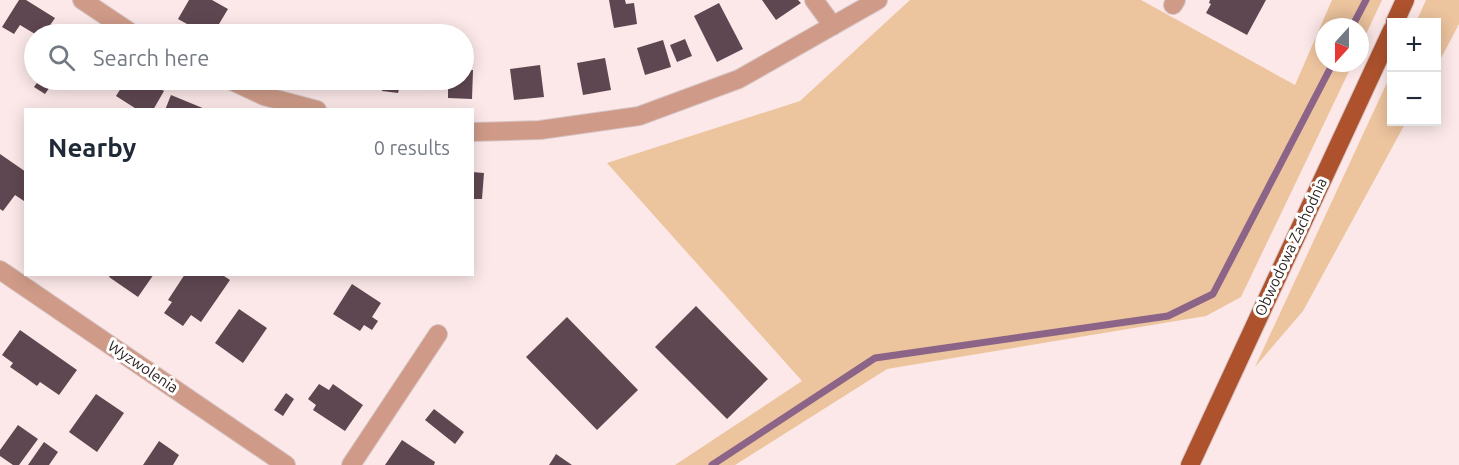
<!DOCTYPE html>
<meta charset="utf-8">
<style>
body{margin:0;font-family:Ubuntu,sans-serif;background:#f2f2f3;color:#1f2937}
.controls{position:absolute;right:18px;top:18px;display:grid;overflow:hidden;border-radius:0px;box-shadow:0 3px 15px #0003}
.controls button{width:54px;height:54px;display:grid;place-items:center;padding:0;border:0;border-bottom:2px solid #e0e1e3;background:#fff;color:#1f2937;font:30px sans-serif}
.compass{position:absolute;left:1315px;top:18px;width:54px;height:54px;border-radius:50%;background:#fff;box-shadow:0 3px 15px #0003;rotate:201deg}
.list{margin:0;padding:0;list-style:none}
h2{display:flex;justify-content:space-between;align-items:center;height:78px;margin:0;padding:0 24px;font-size:26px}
h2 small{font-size:20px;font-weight:400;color:#747a83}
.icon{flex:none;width:33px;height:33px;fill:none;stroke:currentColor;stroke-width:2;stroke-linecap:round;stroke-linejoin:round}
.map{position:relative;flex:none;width:1459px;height:465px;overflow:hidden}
.search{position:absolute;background:#fff;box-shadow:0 3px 15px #0003;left:24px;top:24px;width:450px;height:66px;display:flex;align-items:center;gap:15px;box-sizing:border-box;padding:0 21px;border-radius:33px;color:#747a83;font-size:22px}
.panel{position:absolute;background:#fff;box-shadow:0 3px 15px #0003;left:24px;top:108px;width:450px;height:168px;border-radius:0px}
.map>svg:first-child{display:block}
</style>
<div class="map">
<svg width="1459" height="465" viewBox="0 0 1459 465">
<rect width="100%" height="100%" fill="#fce8e8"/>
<path fill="#ecc49e" d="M910 0H1141L1295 85 1332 0H1382L1360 47V27H1324V63H1353L1241 297 1206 316 887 369 735 465H675L802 381 607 163 800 101Z
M1426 0H1459V24L1437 66 1436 22H1416Z
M1391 74 1392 122H1406L1303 311 1255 367Z"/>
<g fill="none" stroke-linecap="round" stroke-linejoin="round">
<path stroke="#8b6487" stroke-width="7" d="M1352 27 1366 0
M712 465 875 358 1168 316 1213 294 1333 63"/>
</g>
<path fill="#5f4751" d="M19 0H26L55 18 44 34H35L20 25 14 34 2 27Z
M189 0H212L228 9 213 34H205L178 19Z
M609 0H625L626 4 634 3 637 24 614 28Z
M762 0H798L801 3 776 20Z
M1210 0H1266L1247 35 1206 13 1211 4 1209 3Z
M719 3 743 49 717 62 694 16Z
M293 25 305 29 303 34H290Z
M52 27 61 33 60 34H48Z
M685 39 692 56 677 62 670 45Z
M663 40 671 67 645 75 637 48Z
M605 58 611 90 583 95 577 63Z
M540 65 544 97 514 100 510 69Z
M464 70H473L472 99 448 98V80H464Z
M39 80H45L52 84 45 94 34 87Z
M126 80H145L164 91 153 110H138L116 96Z
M384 80H408L407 90 399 89 398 93 382 91Z
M171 95 205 109V110H165Z
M0 154 26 172V199L24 201 15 195 3 211 0 209Z
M472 172 484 173 482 199H472Z
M111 274H154L138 297 109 277Z
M185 274H221L230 280 201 322 191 315 183 326 164 313 172 302 168 300Z
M352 284 381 303 372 317 378 321 372 330 364 325 360 331 333 314Z
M696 306 768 379 727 419 655 347Z
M239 309 267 328 243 363 215 343Z
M567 317 638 390 597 430 526 357Z
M20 330 77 370 59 395 40 382 37 386 26 378 10 367 13 363 2 355Z
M319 384 329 390 333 384 363 405 345 431 313 410 316 405 308 399Z
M286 393 294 399 283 416 274 410Z
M96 394 124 413 97 452 69 432Z
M434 409 464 432 455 444 425 420Z
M18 425 38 439 19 465H13L0 456V450Z
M402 440 435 462 434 465H385Z
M159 441 179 455 173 465H143Z
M44 442 58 452 49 465H28Z
M556 454 572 465H549Z"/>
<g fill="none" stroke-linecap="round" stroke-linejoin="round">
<defs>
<path id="minor" d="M82 0 133 34
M814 0 833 26
M1173 5 1176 0
M230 80 264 96 317 110
M472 132 540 130 639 116 739 79 878 0
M0 270 286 465
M351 465 438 334"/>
<path id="major" d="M1395 22 1405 0
M1190 465 1392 30"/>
</defs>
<use href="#minor" stroke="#d7c4c4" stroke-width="20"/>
<use href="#major" stroke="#d7c4c4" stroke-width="20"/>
<use href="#minor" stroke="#cf9b88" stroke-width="18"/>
<use href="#major" stroke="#ad522d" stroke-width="18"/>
</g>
<g text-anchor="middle" stroke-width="6" stroke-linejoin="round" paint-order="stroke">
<g font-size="15" fill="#2e2222" stroke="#fff">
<text transform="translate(1291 247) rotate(-65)" y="5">Obwodowa Zachodnia</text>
<text transform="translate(143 367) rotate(34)" y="5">Wyzwolenia</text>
</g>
</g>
</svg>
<div class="controls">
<button>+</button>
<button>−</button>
</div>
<svg class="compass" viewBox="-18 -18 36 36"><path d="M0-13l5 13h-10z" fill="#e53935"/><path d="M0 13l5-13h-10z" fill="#747a83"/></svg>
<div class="search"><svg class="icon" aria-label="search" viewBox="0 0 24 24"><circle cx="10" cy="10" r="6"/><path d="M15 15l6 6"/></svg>Search here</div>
<section class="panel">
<h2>Nearby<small>0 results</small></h2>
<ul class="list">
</ul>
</section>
</div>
